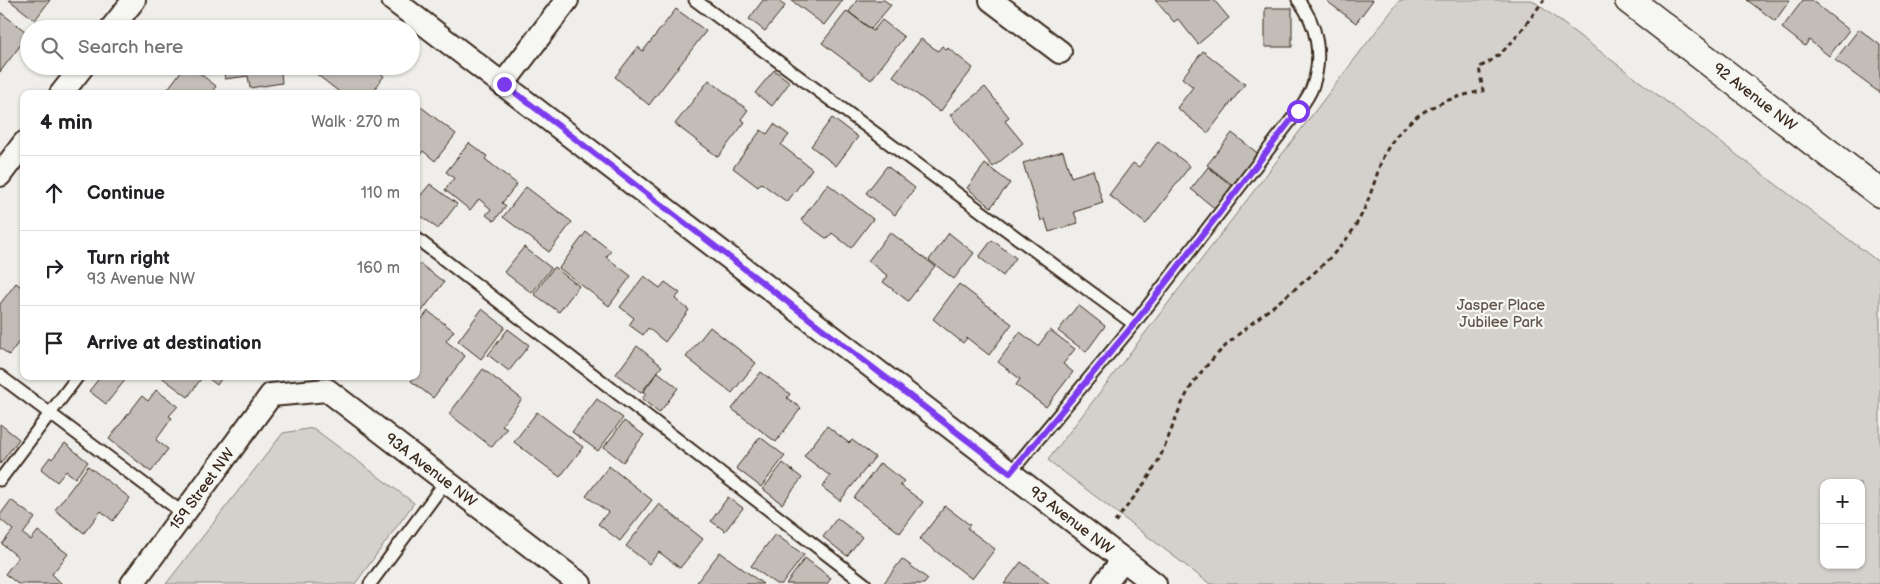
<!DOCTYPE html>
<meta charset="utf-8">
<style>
body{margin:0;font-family:"Balsamiq Sans",sans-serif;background:#f6f6f6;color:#202124}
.controls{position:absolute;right:15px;bottom:15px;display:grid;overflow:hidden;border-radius:10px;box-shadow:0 1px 4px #0004}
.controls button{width:45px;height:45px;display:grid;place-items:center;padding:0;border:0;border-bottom:1px solid #e0e0e0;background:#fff;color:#202124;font:25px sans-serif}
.stop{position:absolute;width:15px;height:15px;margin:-11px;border:4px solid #7c3aed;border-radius:50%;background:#fff}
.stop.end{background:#7c3aed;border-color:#fff;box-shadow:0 1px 5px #0008}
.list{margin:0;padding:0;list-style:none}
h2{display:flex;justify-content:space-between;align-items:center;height:65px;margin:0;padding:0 20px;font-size:21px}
h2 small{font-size:16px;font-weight:400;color:#757577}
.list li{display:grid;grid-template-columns:32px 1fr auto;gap:15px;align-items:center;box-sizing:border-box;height:75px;padding:0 20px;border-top:1px solid #e0e0e0}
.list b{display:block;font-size:19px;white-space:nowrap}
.list p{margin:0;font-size:16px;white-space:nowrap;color:#757577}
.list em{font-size:16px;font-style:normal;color:#757577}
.icon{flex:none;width:28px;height:28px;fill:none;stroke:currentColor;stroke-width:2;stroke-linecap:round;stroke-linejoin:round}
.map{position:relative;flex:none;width:1880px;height:584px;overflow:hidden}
.search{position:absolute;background:#fff;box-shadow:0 1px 4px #0004;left:20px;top:20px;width:400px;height:55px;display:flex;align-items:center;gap:12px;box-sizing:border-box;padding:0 18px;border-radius:28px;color:#757577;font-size:19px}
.panel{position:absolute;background:#fff;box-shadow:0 1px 4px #0004;left:20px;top:90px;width:400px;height:290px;border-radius:10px}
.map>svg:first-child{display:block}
</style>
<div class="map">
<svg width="1880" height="584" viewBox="0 0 1880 584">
<rect width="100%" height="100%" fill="#efeeea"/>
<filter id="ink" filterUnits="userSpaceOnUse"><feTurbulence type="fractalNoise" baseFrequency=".02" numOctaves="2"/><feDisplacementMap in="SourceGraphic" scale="10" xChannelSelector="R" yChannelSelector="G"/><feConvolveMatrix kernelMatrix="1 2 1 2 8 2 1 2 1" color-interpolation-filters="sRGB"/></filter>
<g filter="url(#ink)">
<path fill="#d4d1cc" stroke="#887e75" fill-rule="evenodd" d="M1400 0H1532L1880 263V584H1210L1048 460ZM1824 483H1861V565H1824Z
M313 428 414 503 355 584H166L283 433Z"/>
<path fill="#c2bdb7" stroke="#3b2a1e" d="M9 0H50L35 20Z
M763 0H777L785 6 765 31 749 19Z
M791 0H843L824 25Z
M857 0H884L891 5 871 29 849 12Z
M1155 0H1214L1229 18 1198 44 1178 19 1174 22Z
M1330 0H1373L1356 23 1328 2Z
M1747 0H1790L1775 21Z
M1803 0H1811L1849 30 1829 56 1809 40 1805 46 1782 28Z
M1265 8H1292V47H1265Z
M676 9 706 31 649 105 615 77 638 47 643 51Z
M847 11 873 31 882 20 904 37 871 80 822 43Z
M0 12 29 34 0 72Z
M1859 29 1880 45V93L1835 60Z
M921 39 938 51 942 46 947 50 948 48 973 68 940 112 893 76Z
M1203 51 1245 84 1208 133 1177 108 1193 87 1182 78Z
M185 66H190L216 86 211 94H164Z
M223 66H292L293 71 281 72 282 83 250 88 248 76 225 79Z
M320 66H371L384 76 371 94H342L315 73Z
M774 70 790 82 772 106 755 93Z
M709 80 748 110 741 119 745 122 718 157 675 124Z
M985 87 1009 117 1005 121 1023 143 993 167 950 115Z
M416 103 456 134 435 161 423 151 420 155 416 153Z
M832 118 858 137 836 166 811 146Z
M774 124 789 135 781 145 812 169 787 202 761 183 758 187 733 168 761 130 767 134Z
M1232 133 1260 155 1235 187 1207 165Z
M1158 141 1190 166 1146 224 1109 195 1133 163 1139 167Z
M469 143 487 156 485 159 517 184 502 203 506 206 494 221 486 215 491 209 479 199 470 210 445 190 454 178 446 172Z
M1063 151 1071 177 1093 170 1103 203 1074 212 1078 223 1049 232 1045 219 1041 221 1023 163Z
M985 164 1010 183 991 207 967 188Z
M887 166 915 188 895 215 866 193Z
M1208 167 1236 189 1218 211 1191 189Z
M430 184 457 204 438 229 416 212V201Z
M828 184 873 219 851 248 832 233 827 239 801 220Z
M526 187 572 222 549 252 503 217Z
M586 232 611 251 606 257 631 276 609 306 559 268Z
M890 232 935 266 908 301 883 282 888 276 868 261Z
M949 233 974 253 954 279 929 260Z
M992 240 1016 258 1003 276 979 257Z
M524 247 551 268 532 293 504 272Z
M420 264 444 282 416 319V268Z
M554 267 579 286 559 312 534 294Z
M644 276 660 288 665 282 680 293 675 299 689 310 665 342 648 328 643 335 629 325 634 318 620 307Z
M16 283 24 289V335L9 355 0 348V304Z
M959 284 1012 324 989 355 967 338 963 343 933 319Z
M1078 305 1105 326 1086 352 1058 331Z
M482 309 505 327 481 359 458 341Z
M428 311 454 331 446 341 465 356 433 398 411 381 420 369 416 366V329L420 325 418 324Z
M710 327 756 363 732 393 686 357Z
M508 329 529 345 509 371 488 355Z
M1050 330 1075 349 1063 364 1073 372 1046 407 1016 385 1020 379 998 362 1020 332 1038 346Z
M637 346 662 366 641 393 616 374Z
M483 369 522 399 502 425 507 428 492 447 449 414Z
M658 372 678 388 659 413 642 399 646 394 643 392Z
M761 372 790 394 787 398 801 408 776 442 732 409Z
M101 376H122L126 379 106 404 89 391Z
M160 376H203L188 397Z
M205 376H223L217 385Z
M156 390 178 406 169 416 172 418 156 440 168 449 151 472 109 439 142 396 148 401Z
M597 399 623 418 598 451 572 432Z
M537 412 583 447 560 477 514 442Z
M624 421 644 435 623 462 604 447Z
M0 424 19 439 0 464Z
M827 426 849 443 852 440 875 457 840 501 822 487 830 476 804 456Z
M760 437 785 456 761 487 736 468Z
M65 443 88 462 75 478 66 471 57 482 41 469 50 457 52 459Z
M783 463 802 478 782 504 763 489Z
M880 463 904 481 900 485 923 502 900 533 854 498Z
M88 466 130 498 113 521 101 511 84 533 55 510Z
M609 466 652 500 620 541 598 524 608 512 586 496Z
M728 497 743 508 725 531 711 521Z
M11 500 35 518 23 534 31 540 38 531 68 554 52 574 62 584H18L5 574 18 557 2 544 13 530 0 519V515Z
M659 504 703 539 680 568 659 552 649 564 626 546Z
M945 506 970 525 967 528 995 549 972 579 920 539Z
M837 518 862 537 847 556 823 537Z
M775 534 804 555 782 584H776L751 566Z
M720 552 763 584H700L697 582Z
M805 558 831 578 827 584H786Z
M902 559 928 579 924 584H883Z
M1021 562 1050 584H1004Z"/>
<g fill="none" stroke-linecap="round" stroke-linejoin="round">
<defs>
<path id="service" d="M695 0 1134 324
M416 238 865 584
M0 376 184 514
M1010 473 1134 324 1298 111C1303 104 1309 96 1312 88 1323 58 1318 24 1298 0
M0 480 78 376
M370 584 446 481"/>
<g id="minor">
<path id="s1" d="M393 0 1155 584"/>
<path d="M991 0 1060 52"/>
<path d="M111 29 134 0"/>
<path d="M503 84 567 0"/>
<path d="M61 94 83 66"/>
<path d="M0 175 24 143"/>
<path id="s2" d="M132 584 271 395 327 390 580 584"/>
<path d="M1104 584 1123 560"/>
</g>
<g id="tertiary">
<path id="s3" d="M1629 0 1880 193"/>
</g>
</defs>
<use href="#service" stroke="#3b2a1e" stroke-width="15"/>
<use href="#minor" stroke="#3b2a1e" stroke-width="26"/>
<use href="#tertiary" stroke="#3b2a1e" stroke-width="31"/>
<path stroke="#3b2a1e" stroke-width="3" stroke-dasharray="5 4" stroke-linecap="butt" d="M1115 522C1129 503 1146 484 1157 463 1173 432 1177 404 1199 375 1239 323 1302 293 1344 242 1357 227 1367 205 1373 186 1377 176 1379 166 1383 157 1404 115 1440 99 1483 91L1479 67C1508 55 1525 24 1544 0"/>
<use href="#service" stroke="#f6f6f2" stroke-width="11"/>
<use href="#minor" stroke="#f6f6f2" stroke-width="22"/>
<use href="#tertiary" stroke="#f6f6f2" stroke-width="28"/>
</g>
</g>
<g fill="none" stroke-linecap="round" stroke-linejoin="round" filter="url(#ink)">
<path stroke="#7c3aed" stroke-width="6" d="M504 84 1010 473 1134 324 1298 111"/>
</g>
<g text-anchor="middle" stroke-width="4.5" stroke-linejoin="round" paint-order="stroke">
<g font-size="15" fill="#3b2a1e" stroke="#f6f6f2">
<text dy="5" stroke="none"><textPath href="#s3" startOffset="159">92 Avenue NW</textPath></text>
<text dy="5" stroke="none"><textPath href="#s2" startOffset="422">93A Avenue NW</textPath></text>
<text dy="5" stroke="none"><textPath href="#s2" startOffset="118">159 Street NW</textPath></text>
<text dy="5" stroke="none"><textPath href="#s1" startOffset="855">93 Avenue NW</textPath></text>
</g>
<g font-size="15" fill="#61544a" stroke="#f6f6f2">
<text x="1501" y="310">Jasper Place<tspan x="1501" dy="17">Jubilee Park</tspan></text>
</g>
</g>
</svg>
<div class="controls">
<button>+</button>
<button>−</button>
</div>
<div class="stop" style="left:1298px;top:111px"></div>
<div class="stop end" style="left:504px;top:84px"></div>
<div class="search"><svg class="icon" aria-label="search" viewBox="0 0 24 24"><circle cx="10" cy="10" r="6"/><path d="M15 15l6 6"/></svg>Search here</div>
<section class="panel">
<h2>4 min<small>Walk · 270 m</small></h2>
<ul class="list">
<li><svg class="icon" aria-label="ahead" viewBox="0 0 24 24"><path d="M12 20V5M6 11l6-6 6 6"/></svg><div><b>Continue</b></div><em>110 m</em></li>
<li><svg class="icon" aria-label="right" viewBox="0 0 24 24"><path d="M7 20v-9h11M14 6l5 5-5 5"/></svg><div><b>Turn right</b><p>93 Avenue NW</p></div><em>160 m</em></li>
<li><svg class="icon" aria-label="arrive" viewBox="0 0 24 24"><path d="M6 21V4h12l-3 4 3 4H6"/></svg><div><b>Arrive at destination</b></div></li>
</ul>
</section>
</div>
